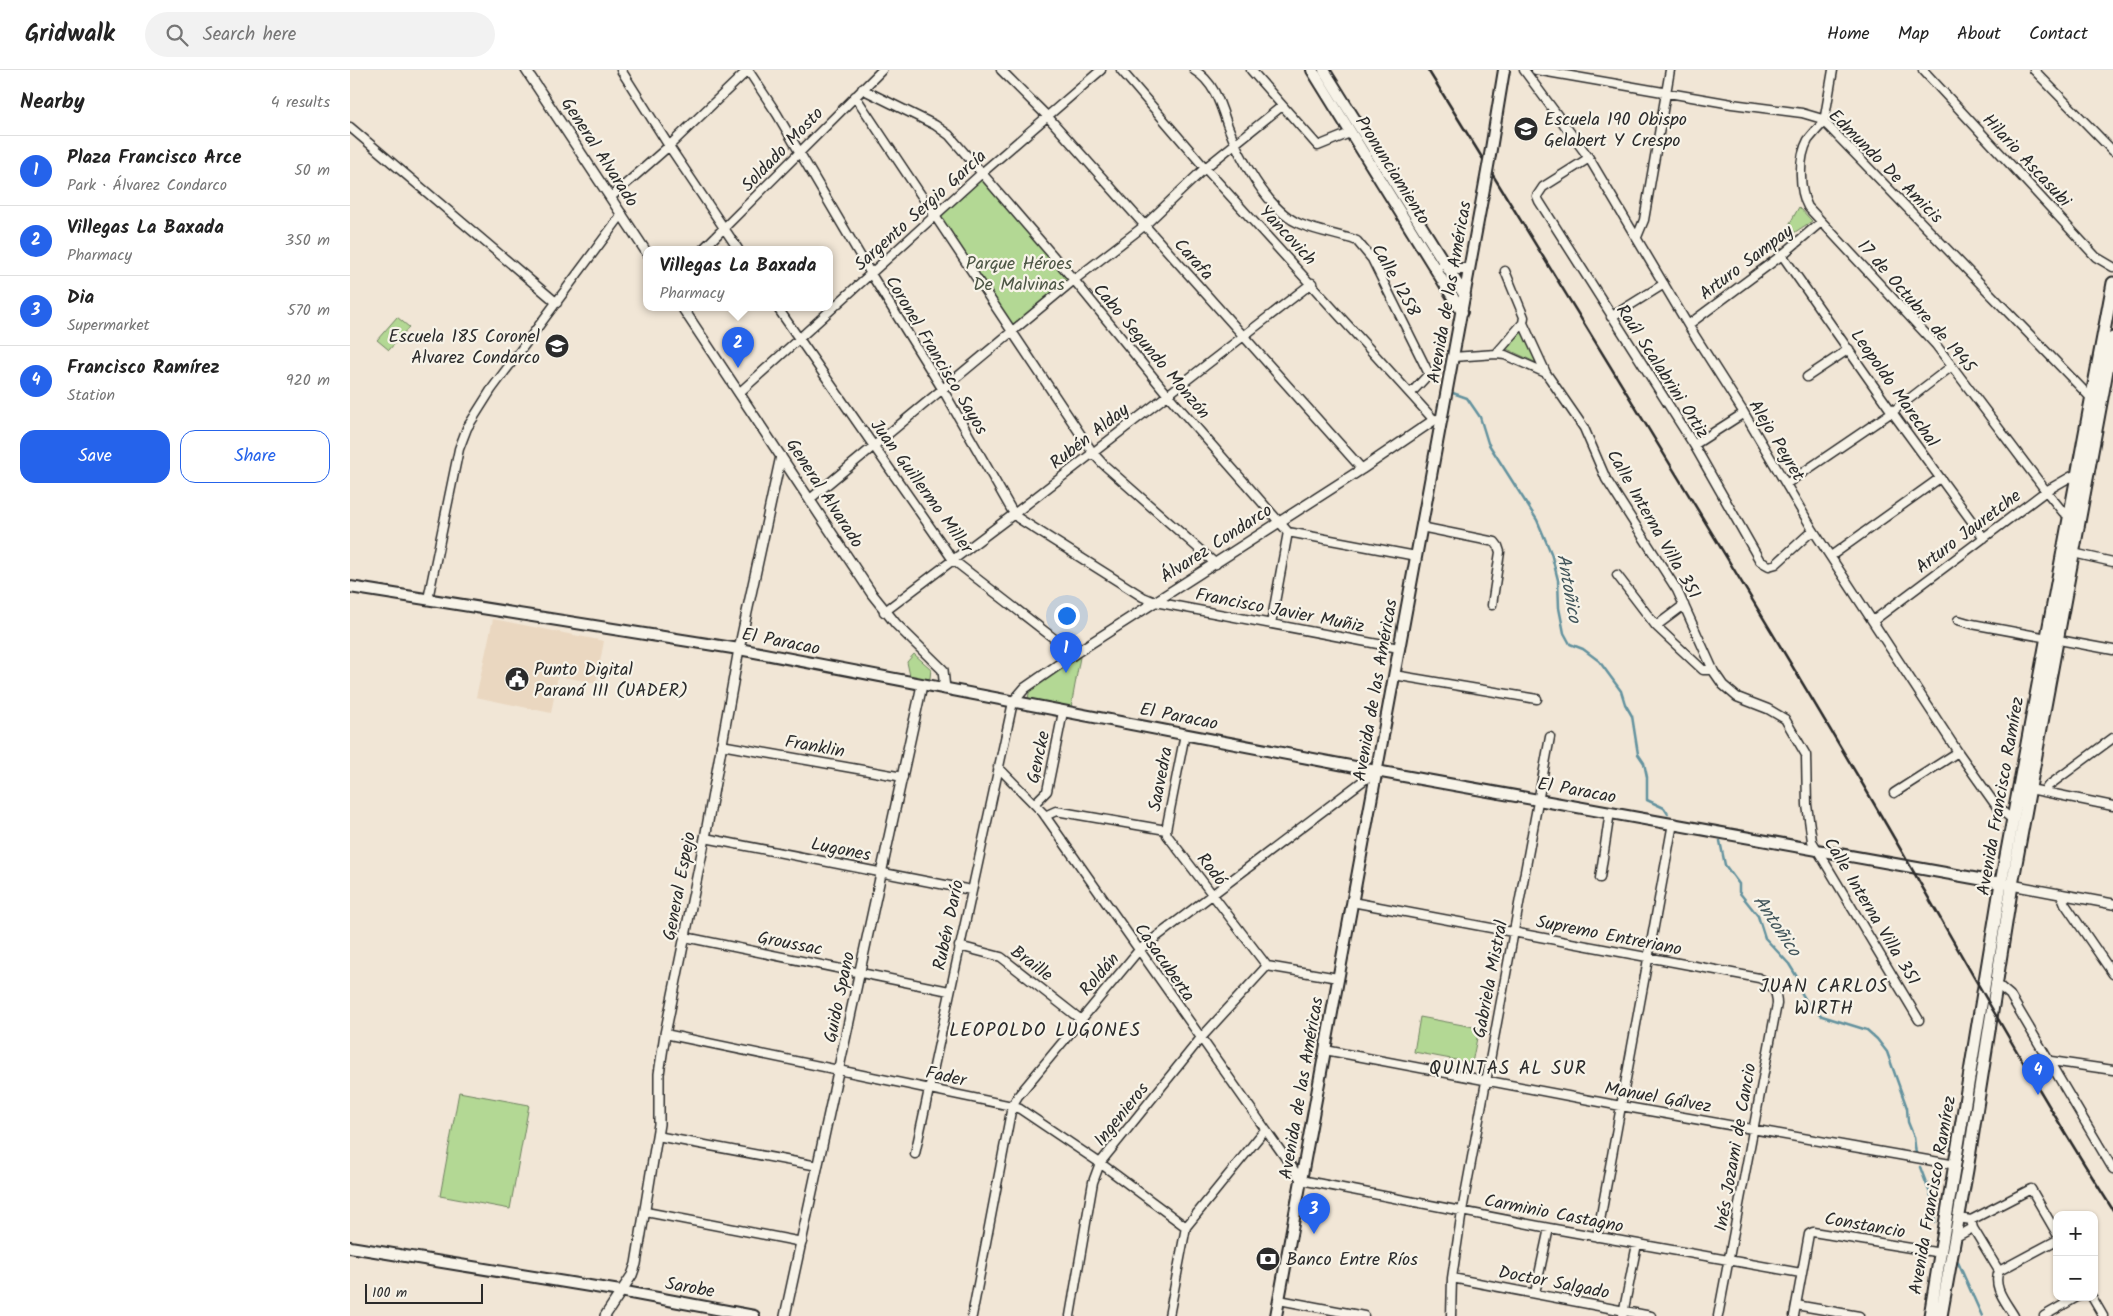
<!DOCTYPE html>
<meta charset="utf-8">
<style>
body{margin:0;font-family:Kalam,sans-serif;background:#f2f2f2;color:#222}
.controls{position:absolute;right:15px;bottom:15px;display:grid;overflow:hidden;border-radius:10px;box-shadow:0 1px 4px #0004}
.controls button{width:45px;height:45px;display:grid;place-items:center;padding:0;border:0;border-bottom:1px solid #e0e0e0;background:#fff;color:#222;font:25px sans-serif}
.scale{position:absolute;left:15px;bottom:12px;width:118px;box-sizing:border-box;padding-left:5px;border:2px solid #2b2b2b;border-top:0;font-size:14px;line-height:18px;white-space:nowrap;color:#2b2b2b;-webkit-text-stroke:4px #f7f3e8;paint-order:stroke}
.you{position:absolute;left:716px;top:545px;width:18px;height:18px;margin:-12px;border:4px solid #fff;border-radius:50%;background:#1a73e8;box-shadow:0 0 0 8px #1a73e833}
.badge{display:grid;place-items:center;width:32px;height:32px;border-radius:50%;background:#2563eb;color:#fff;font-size:16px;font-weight:700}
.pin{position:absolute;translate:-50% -41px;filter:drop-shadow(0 1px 2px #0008)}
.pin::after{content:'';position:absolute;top:26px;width:18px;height:15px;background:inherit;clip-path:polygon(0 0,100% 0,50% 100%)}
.popup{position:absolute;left:293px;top:176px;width:190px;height:65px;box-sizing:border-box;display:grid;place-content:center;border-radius:10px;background:#fff;filter:drop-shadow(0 1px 4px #0005);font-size:16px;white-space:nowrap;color:#767676}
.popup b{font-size:19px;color:#222}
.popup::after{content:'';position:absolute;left:50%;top:100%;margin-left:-10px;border:10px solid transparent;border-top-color:#fff}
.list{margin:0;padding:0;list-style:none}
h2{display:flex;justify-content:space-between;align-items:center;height:65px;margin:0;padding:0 20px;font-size:21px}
h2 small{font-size:16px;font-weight:400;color:#767676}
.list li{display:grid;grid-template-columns:32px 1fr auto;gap:15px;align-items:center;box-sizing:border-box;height:70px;padding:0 20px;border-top:1px solid #e0e0e0}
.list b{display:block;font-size:19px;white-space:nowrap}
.list p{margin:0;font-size:16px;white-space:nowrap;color:#767676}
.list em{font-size:16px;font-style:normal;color:#767676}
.actions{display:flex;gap:10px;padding:15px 20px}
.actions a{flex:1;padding:11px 0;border:1px solid #2563eb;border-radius:15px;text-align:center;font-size:18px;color:#2563eb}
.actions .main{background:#2563eb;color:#fff}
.icon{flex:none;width:28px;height:28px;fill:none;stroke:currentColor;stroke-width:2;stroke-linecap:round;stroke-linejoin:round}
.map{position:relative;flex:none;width:1763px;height:1246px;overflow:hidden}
header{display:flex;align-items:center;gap:30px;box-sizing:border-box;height:70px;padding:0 25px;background:#fff;border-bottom:1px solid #e0e0e0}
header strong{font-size:24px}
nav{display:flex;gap:28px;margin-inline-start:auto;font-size:18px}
.search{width:350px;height:45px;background:#f2f2f2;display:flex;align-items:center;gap:12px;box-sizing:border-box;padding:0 18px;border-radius:28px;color:#767676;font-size:19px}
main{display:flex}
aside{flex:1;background:#fff}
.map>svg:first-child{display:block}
</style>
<header>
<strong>Gridwalk</strong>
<div class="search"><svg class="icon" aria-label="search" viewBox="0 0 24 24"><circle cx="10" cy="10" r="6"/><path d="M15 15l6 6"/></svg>Search here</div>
<nav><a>Home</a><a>Map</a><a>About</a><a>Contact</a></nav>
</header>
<main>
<aside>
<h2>Nearby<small>4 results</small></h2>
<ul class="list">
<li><span class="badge">1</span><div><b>Plaza Francisco Arce</b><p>Park · Álvarez Condarco</p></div><em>50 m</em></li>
<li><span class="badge">2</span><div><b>Villegas La Baxada</b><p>Pharmacy</p></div><em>350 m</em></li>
<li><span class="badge">3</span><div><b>Dia</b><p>Supermarket</p></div><em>570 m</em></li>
<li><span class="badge">4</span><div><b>Francisco Ramírez</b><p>Station</p></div><em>920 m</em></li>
</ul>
<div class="actions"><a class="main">Save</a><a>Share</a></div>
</aside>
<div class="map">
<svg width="1763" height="1246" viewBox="0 0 1763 1246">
<rect width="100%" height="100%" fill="#f1e6d6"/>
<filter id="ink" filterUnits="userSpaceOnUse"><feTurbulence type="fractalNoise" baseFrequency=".02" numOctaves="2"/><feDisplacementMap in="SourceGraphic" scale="10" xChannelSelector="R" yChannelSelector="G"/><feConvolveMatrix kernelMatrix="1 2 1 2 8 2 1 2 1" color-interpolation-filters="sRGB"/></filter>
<g filter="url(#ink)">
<path fill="#ead7c0" d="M143 549 254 571 246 613 208 606 201 643 126 627Z"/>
<path fill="#b3d894" stroke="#6f8260" d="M633 102 724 210 663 261 586 145Z
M1449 137 1462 151 1439 166 1440 153Z
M47 247 59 257 39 280 27 270Z
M1172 261 1187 293 1157 279Z
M564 584 581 599 580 608 576 610 560 606 557 592Z
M730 587 721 637 678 628 680 619Z
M1070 947 1129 958 1122 993 1064 982Z
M109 1022 179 1035 160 1139 90 1126Z"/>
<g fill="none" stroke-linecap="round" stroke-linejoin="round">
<path stroke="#64929e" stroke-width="2.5" d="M1100 322 1117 328 1130 347 1138 373 1187 450 1201 483 1208 510 1209 538 1214 563 1220 574 1233 579 1249 591 1271 621 1275 634 1282 646 1288 684 1294 693 1297 707V730L1314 738 1318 744
M1370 771 1375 795 1389 814V822L1408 846 1415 868 1439 894 1447 907 1451 922 1458 934 1472 946 1517 960 1527 969 1537 982 1557 1038 1558 1052 1564 1067 1566 1084
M1570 1097 1583 1131 1585 1152
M1606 1188 1632 1246"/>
<defs>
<path id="minor" d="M271 0 319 76 388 179
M398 0 427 44 521 204 593 320 661 439 668 448 793 527 805 532 1049 578
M651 0 698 47 1012 399
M771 0 855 98 1084 350
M844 0C864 12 870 33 877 54 889 86 917 140 950 154 967 161 985 164 1002 169L1007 171 1022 189 1078 302V305L1061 323
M901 0 968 76 1000 63
M1174 0 1239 88 1338 255 1394 343 1463 460 1608 682 1647 737 1663 750
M1186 0 1382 34 1452 43 1469 48 1479 57 1741 328
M1573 0 1746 187 1763 197
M1684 0 1763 81
M512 19 585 55 599 65 724 210 817 324 938 462 921 554
M505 26 743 383 753 394 866 494
M1474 52C1469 57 1463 64 1458 70 1448 88 1449 120 1458 137L1586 275 1696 421 1713 442 1723 448
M1474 52 1483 0
M0 57 207 233
M1239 88 1193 117 1187 126 1189 131 1344 375 1410 491 1419 496 1426 494 1463 460
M261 127 319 76 398 0
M1287 167 1294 150 1320 0
M353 179 532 0
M1432 185 1542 342 1634 468
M1155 201 1174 247 1173 253 1196 303
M427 237 603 490 724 584
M1261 247 1314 214
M1338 255 1432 185 1471 152
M1146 284 1173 253
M1103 287 1146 284 1155 285 1196 303 1234 358 1256 409 1327 520 1364 602 1373 615 1387 627 1418 639 1435 649 1456 685 1457 735 1462 771 1569 950
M1457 307 1499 279
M389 323 633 102 751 0
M1344 375 1394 343
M1436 414 1542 342 1602 296
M460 429 724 210 794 156 855 98 932 36
M1071 457 1145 472 1148 476 1150 482 1142 535
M938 462 1066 486
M1723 483 1763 492
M1481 486 1590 408
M1267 505 1306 556 1353 600H1363
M78 529 109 379 117 358 141 320 272 144
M534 542 664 444 962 213
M1608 550 1622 554 1763 580
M1523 551 1696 421 1722 406 1730 405
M1306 556 1334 535
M1044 605 1187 629
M371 675 553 707
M648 697 693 743 951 1110 1199 1158 1451 1203
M1680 719 1763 736
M1694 722 1698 716 1763 668
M1544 723 1608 682
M685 733 697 721 713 642
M695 746 706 741 816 760
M816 760 817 765 917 896 988 908
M816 760 835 664
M355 768 621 820
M1250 808 1260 742
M1711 824 1715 834 1763 904
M1002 832 1409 908C1421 913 1427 920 1427 934L1368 1246
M335 867 599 921
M609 876 651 887 730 949
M1647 914 1660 925 1763 1099
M315 964 662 1036 670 1039 750 1093 836 1157
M975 980 1271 1036 1606 1095
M1701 991 1763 1000
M307 1066 468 1096
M565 1084 663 632
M296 1142 452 1172
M1608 1148 1621 1150 1681 1119 1707 1164
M1621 1150 1623 1158 1649 1201C1642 1217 1656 1232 1664 1246
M1247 1167 1323 753
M1604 1168 1623 1158
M1649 1201 1707 1170
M1102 1208 1301 1246
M1185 1223 1199 1158
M1742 1227 1753 1246
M929 1230 1014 1246
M1446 1235 1509 1246
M1273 1244 1287 1174
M622 1246 662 1036 668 1026 789 880 1026 701
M720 1246 743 1112 750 1093 850 969 917 896
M819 1246 836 1157 914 1061
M1101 1246 1102 1208 1112 1141 1200 667
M1444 1246 1459 1164 1463 1162 1591 1183
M1694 1246 1727 1227"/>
<path id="tertiary" d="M176 0 297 183
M332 237 522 524 546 554 593 600 595 619
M663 632 675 618 724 584 1012 399 1084 350 1092 349
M1656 814 1763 834
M255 1246 282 1205 286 1194 309 1054V1004L315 964 355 768 389 579 431 386
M435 1246 572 615"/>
<path id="secondary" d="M962 0 1112 242
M974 0 1115 226
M1140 85 1154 0
M1093 194 1109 199H1119
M0 517 389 579 1026 701 1651 813
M0 1177 270 1221 404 1246
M926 1246 1133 124"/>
<path id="primary" d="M1580 1246 1651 813 1763 213
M1591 1246 1617 1100 1662 815 1763 268"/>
</defs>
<use href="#minor" stroke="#2b2b2b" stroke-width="11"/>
<use href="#tertiary" stroke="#2b2b2b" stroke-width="12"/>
<use href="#secondary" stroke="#2b2b2b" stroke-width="14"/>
<use href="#primary" stroke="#2b2b2b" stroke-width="15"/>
<use href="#minor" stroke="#f7f3e8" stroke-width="8"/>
<use href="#tertiary" stroke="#f7f3e8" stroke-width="9"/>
<use href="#secondary" stroke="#f7f3e8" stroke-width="10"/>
<use href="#primary" stroke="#f7f3e8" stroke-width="11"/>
<path stroke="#2b2b2b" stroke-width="2.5" d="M1078 0C1222 233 1366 467 1506 703 1592 848 1672 997 1763 1140"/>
<defs>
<path id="secondary-bridge" d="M1133 124 1140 85"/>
</defs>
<use href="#secondary-bridge" stroke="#2b2b2b" stroke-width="14" stroke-linecap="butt"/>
<use href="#secondary-bridge" stroke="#f7f3e8" stroke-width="10"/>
</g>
</g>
<defs>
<symbol id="school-disc" viewBox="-11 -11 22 22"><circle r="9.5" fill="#2b2b2b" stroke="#f7f3e8"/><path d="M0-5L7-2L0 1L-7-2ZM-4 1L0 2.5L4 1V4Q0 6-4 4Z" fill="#fff"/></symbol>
<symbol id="civic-disc" viewBox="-11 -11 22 22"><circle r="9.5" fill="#2b2b2b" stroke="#f7f3e8"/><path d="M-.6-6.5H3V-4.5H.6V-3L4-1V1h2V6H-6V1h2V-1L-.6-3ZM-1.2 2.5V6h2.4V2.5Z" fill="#fff"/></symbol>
<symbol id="bank-disc" viewBox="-11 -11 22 22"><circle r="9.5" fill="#2b2b2b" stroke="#f7f3e8"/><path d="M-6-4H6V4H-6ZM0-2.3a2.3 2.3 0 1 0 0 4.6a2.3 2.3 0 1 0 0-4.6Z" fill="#fff"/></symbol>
</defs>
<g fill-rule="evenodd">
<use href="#school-disc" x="1162" y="45" width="28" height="28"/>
<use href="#school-disc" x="193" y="262" width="28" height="28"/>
<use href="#civic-disc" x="153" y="595" width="28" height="28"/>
<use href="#bank-disc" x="904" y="1175" width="28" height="28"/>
</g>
<g text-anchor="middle" stroke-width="4.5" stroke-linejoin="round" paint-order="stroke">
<g font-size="18" fill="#2b2b2b" stroke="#f7f3e8" text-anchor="start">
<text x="1194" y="55">Escuela 190 Obispo<tspan x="1194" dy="21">Gelabert Y Crespo</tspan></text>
<text x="190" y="272" text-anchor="end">Escuela 185 Coronel<tspan x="190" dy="21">Alvarez Condarco</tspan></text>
<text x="184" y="605">Punto Digital<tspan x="184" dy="21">Paraná III (UADER)</tspan></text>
<text x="936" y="1195">Banco Entre Ríos</text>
</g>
<g font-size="18" fill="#2b2b2b" stroke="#f7f3e8">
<text transform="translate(432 79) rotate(-46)" y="6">Soldado Mosto</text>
<text transform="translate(250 82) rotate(57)" y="6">General Alvarado</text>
<text transform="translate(1677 90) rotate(47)" y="6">Hilario Ascasubi</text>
<text transform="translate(1536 96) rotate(45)" y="6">Edmundo De Amicis</text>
<text transform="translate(1043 100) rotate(58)" y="6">Pronunciamiento</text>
<text transform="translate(570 140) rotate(-42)" y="6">Sargento Sergio García</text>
<text transform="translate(938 165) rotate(47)" y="6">Yancovich</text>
<text transform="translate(844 189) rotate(48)" y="6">Carafa</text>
<text transform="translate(1396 192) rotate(-37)" y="6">Arturo Sampay</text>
<text transform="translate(1046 210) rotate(61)" y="6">Calle 1258</text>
<text transform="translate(1099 222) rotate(-80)" y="6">Avenida de las Américas</text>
<text transform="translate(1567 236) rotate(49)" y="6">17 de Octubre de 1945</text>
<text transform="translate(802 281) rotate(50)" y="6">Cabo Segundo Monzón</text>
<text transform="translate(587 285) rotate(59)" y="6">Coronel Francisco Sayos</text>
<text transform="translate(1313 301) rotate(57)" y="6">Raúl Scalabrini Ortiz</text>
<text transform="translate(1545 318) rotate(55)" y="6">Leopoldo Marechal</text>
<text transform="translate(739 366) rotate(-38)" y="6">Rubén Alday</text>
<text transform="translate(1427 370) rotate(59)" y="6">Alejo Peyret</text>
<text transform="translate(572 416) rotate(54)" y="6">Juan Guillermo Miller</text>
<text transform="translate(475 423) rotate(57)" y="6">General Alvarado</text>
<text transform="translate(1304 454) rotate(60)" y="6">Calle Interna Villa 351</text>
<text transform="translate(1618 461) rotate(-37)" y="6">Arturo Jauretche</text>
<text transform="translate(866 473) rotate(-33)" y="6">Álvarez Condarco</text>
<text transform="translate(930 540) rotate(11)" y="6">Francisco Javier Muñiz</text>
<text transform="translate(431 571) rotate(11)" y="6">El Paracao</text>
<text transform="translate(1025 620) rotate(-80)" y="6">Avenida de las Américas</text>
<text transform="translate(829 646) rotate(11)" y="6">El Paracao</text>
<text transform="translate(465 676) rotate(10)" y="6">Franklin</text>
<text transform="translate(688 687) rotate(-78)" y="6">Gencke</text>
<text transform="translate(810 709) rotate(-79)" y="6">Saavedra</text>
<text transform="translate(1227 720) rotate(10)" y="6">El Paracao</text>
<text transform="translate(1650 726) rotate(-80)" y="6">Avenida Francisco Ramírez</text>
<text transform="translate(491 779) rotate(11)" y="6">Lugones</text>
<text transform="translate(862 799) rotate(52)" y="6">Rodó</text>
<text transform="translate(329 816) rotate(-79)" y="6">General Espejo</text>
<text transform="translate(1522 841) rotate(59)" y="6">Calle Interna Villa 351</text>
<text transform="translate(598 855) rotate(-78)" y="6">Rubén Darío</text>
<text transform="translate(1259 865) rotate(11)" y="6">Supremo Entreriano</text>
<text transform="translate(440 873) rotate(11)" y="6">Groussac</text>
<text transform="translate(815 892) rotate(55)" y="6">Casacuberta</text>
<text transform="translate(682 893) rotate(37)" y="6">Braille</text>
<text transform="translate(749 904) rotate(-49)" y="6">Roldán</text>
<text transform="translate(1140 909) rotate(-79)" y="6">Gabriela Mistral</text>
<text transform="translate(489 927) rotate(-78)" y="6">Guido Spano</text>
<text transform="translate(596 1006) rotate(12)" y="6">Fader</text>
<text transform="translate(951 1018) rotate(-80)" y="6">Avenida de las Américas</text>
<text transform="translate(1308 1027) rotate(10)" y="6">Manuel Gálvez</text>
<text transform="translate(771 1044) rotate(-51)" y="6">Ingenieros</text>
<text transform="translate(1385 1077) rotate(-80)" y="6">Inés Jozami de Cancio</text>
<text transform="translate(1582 1125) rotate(-80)" y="6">Avenida Francisco Ramírez</text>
<text transform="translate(1204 1143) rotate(11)" y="6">Carminio Castagno</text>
<text transform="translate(1515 1155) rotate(10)" y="6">Constancio</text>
<text transform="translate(1204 1212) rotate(11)" y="6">Doctor Salgado</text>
<text transform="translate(340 1217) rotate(10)" y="6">Sarobe</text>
</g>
<g font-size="18" fill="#4d5645" stroke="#f7f3e8">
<text x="669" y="199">Parque Héroes<tspan x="669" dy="21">De Malvinas</tspan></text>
</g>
<g font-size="19" font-style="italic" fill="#43565b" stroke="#f7f3e8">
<text transform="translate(1220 518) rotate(80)" y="7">Antoñico</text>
<text transform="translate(1428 855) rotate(56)" y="7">Antoñico</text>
</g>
<g font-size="19" letter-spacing="1" fill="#2b2b2b" stroke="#f7f3e8">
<text x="1474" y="922">JUAN CARLOS<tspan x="1474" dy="22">WIRTH</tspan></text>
<text x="695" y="966">LEOPOLDO LUGONES</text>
<text x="1158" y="1004">QUINTAS AL SUR</text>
</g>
</g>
</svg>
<div class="controls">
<button>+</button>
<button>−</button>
</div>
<div class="scale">100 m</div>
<div class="you"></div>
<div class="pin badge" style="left:716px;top:603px">1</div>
<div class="pin badge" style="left:388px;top:298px">2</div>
<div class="popup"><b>Villegas La Baxada</b>Pharmacy</div>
<div class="pin badge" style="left:964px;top:1164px">3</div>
<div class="pin badge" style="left:1688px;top:1025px">4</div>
</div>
</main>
